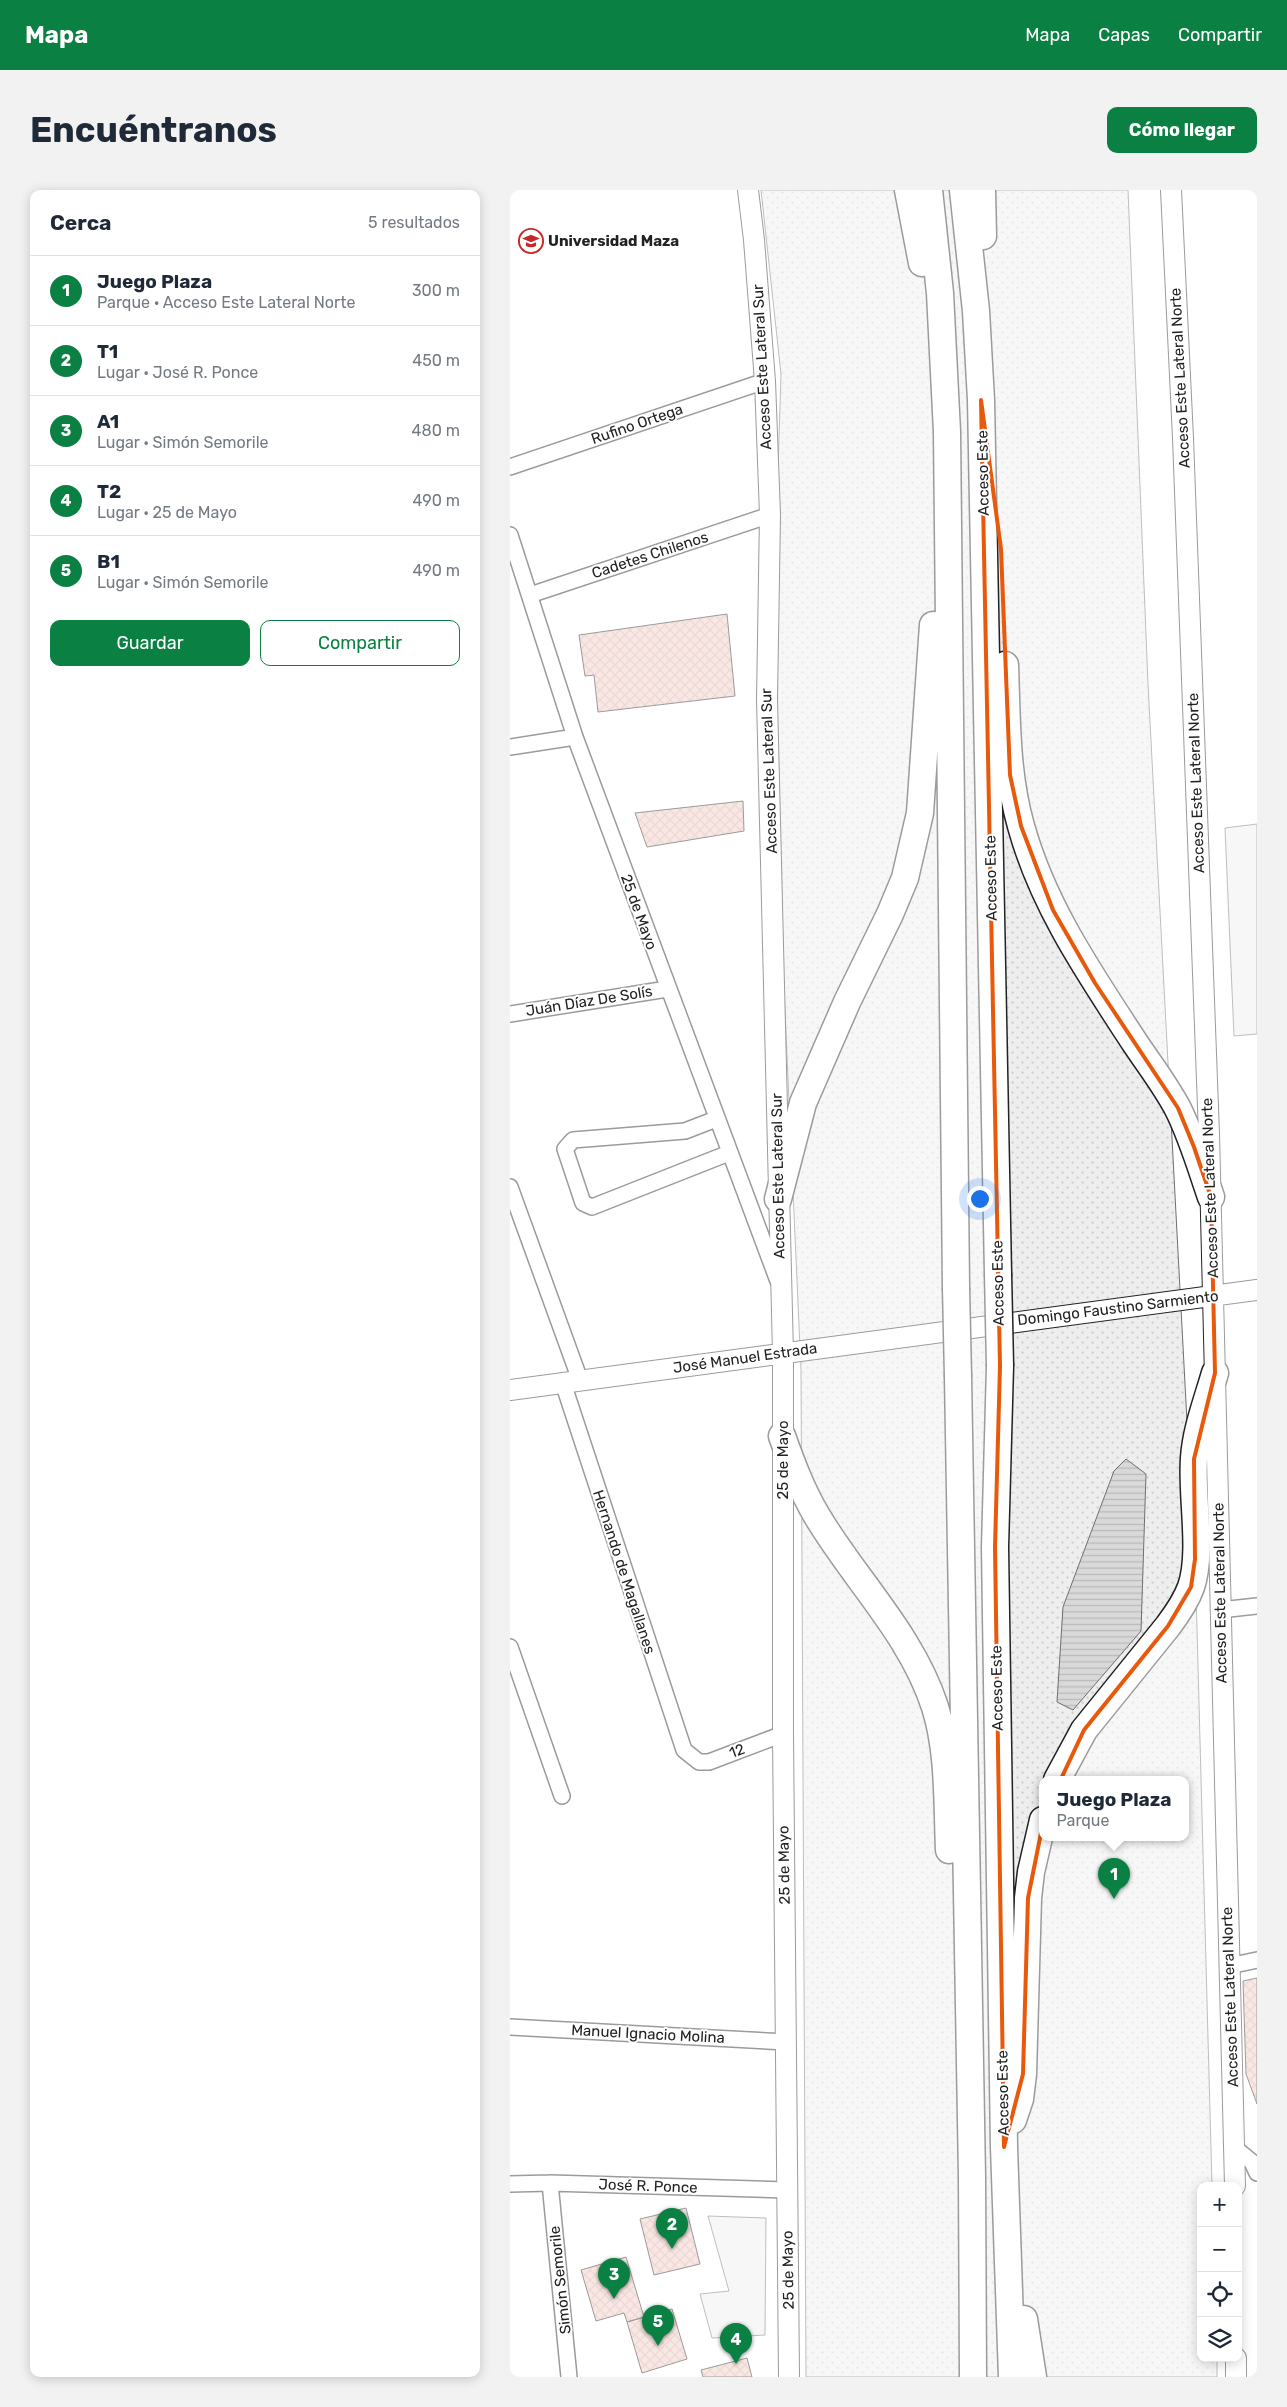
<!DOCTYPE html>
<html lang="es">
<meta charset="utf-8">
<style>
body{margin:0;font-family:Rubik,sans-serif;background:#f2f2f3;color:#1f2937}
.controls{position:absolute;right:15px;bottom:15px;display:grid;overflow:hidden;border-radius:10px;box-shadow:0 2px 12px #0003}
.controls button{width:45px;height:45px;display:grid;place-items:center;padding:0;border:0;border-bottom:1px solid #e0e1e3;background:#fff;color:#1f2937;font:25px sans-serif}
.you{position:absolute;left:469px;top:1008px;width:18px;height:18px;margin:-12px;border:4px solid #fff;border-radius:50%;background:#1a73e8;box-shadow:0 0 0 8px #1a73e833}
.badge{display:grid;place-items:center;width:32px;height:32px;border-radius:50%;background:#0b8043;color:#fff;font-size:16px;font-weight:700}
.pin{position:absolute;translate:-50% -41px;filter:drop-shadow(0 1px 2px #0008)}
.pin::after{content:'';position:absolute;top:26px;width:18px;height:15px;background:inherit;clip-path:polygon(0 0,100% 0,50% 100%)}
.popup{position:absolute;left:529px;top:1586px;width:150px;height:65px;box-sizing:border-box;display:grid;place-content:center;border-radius:10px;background:#fff;filter:drop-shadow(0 1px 4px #0005);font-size:16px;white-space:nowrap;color:#747a83}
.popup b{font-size:19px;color:#1f2937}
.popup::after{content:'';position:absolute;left:50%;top:100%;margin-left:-10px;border:10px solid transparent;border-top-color:#fff}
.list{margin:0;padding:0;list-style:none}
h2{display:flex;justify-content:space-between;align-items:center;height:65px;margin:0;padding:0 20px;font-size:21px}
h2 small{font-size:16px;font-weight:400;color:#747a83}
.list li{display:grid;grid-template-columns:32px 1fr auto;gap:15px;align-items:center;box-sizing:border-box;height:70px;padding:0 20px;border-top:1px solid #e0e1e3}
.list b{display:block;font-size:19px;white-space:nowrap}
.list p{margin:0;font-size:16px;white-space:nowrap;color:#747a83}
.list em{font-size:16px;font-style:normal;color:#747a83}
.actions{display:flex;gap:10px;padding:15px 20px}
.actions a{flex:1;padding:11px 0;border:1px solid #0b8043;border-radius:10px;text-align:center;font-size:18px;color:#0b8043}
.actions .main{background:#0b8043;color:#fff}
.icon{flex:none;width:28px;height:28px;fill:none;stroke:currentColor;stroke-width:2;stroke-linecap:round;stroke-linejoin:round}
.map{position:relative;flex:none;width:747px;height:2187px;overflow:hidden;border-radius:10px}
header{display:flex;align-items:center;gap:30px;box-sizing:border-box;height:70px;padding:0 25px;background:#0b8043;color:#fff}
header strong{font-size:24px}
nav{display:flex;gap:28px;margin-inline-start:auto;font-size:18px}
.intro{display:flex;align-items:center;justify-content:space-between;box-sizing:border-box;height:120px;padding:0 30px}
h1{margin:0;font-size:35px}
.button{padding:12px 22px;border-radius:10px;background:#0b8043;color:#fff;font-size:18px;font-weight:700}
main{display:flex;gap:30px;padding:0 30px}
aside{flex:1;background:#fff;border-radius:10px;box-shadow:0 2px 12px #0003}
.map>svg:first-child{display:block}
</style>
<header>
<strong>Mapa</strong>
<nav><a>Mapa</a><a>Capas</a><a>Compartir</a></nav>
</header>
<div class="intro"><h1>Encuéntranos</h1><a class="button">Cómo llegar</a></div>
<main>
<aside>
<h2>Cerca<small>5 resultados</small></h2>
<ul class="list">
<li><span class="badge">1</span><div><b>Juego Plaza</b><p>Parque · Acceso Este Lateral Norte</p></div><em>300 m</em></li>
<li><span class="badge">2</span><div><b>T1</b><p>Lugar · José R. Ponce</p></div><em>450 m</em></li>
<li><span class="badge">3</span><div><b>A1</b><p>Lugar · Simón Semorile</p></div><em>480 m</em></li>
<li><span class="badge">4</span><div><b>T2</b><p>Lugar · 25 de Mayo</p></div><em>490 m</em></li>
<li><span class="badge">5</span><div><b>B1</b><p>Lugar · Simón Semorile</p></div><em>490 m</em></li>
</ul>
<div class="actions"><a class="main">Guardar</a><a>Compartir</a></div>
</aside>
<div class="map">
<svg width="747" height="2187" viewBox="0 0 747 2187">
<defs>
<pattern id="grass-dots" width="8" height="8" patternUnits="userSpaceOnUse" patternTransform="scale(1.25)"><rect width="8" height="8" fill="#eee"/><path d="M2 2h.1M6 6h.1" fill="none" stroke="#ccc" stroke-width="1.8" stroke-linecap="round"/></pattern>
<pattern id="water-rules" width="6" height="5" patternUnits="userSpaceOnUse" patternTransform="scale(1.25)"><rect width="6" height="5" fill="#d9d9d9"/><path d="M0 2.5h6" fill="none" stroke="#bababa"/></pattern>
<pattern id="building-cross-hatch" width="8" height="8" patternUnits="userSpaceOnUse" patternTransform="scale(1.25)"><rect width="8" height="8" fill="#f3c9c0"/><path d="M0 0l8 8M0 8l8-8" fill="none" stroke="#d0aca5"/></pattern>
</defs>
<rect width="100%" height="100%" fill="#fff"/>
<path fill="url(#grass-dots)" stroke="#6f6f6f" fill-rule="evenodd" d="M251 0H618L638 494 686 1402 702 1996H691V2168H707V2187H296L291 1180 261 507 271 184ZM533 1590H675V1648H533Z"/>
<path fill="#ededed" stroke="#6f6f6f" d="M747 634V844L724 846 715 638Z
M198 2026 256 2028 255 2145 202 2148 190 2104 219 2101Z"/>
<path fill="url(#water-rules)" stroke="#6f6f6f" d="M616 1269 636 1284 631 1441 563 1520 547 1512 553 1417 604 1281Z"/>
<path fill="url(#building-cross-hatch)" stroke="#222" d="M217 424 225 506 88 522 84 485 75 486 69 445Z
M233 611 234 641 137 657 125 623Z
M747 1788V1914L736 1884 733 1791Z
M176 2018 190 2074 144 2085 130 2029Z
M116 2067 134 2127 117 2132 114 2123 86 2131 71 2080Z
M162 2119 177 2169 132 2183 117 2132Z
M237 2168 242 2187H193L191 2180Z"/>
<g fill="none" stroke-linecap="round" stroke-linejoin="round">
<defs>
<path id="street" d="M0 277 255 191
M0 345 65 547 268 1091
M20 405 260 325
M0 557 65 547
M0 824 157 799
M206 929 175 941 63 950 55 959 73 1013 82 1017 219 963
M0 997 70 1190
M53 1193 174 1560 189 1572H199L273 1544
M710 1420 747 1416
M0 1457 52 1606
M719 1776 747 1770
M0 1837 277 1852
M725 1958 742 1972 747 1983
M40 1993 59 2187
M0 1994 40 1993 276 2000"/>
<path id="secondary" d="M238 0 244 50 255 191 260 325 257 509 273 1164V1544L279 2187
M661 0 673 248 699 944 725 1996
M0 1200 747 1100
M726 2168V2187"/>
<path id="highway" d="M398 0 412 73
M419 0 430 103 437 242 446 1098
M453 0 466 121 471 210 488 1084
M472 0 473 46
M495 475C497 529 496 584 511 636 533 716 580 784 625 853 639 874 656 896 668 919 682 947 691 978 701 1007
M268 1009 293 913 337 812 380 724 395 688 410 623 423 435
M490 1176 485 1357 494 1957 502 2187
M448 1187 462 1987 463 2187
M272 1246C282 1274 292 1301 307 1326 345 1390 402 1445 425 1517 439 1561 437 1613 439 1660
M547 1590 574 1540 658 1436C667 1424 676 1411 681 1397 693 1362 681 1306 684 1268 686 1239 697 1211 705 1183
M503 1930 510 1909 513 1884 518 1708 521 1682 533 1630
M514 2129 523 2187"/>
</defs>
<use href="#street" stroke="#222" stroke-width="18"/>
<use href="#secondary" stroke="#222" stroke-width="22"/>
<use href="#highway" stroke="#222" stroke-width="29"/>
<use href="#street" stroke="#fff" stroke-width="15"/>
<use href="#secondary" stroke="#fff" stroke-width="20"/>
<use href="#highway" stroke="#fff" stroke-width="26"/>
<defs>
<path id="highway-bridge" d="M488 1084 490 1176
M446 1098 448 1187"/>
</defs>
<use href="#highway-bridge" stroke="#222" stroke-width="29" stroke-linecap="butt"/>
<use href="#highway-bridge" stroke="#fff" stroke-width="26"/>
</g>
<path d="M0 0H747V2187H0ZM471 210 491 359 500 585 511 636 543 720 585 793 668 918 684 957 701 1007 705 1183 684 1269 685 1369 681 1397 658 1436 574 1540 535 1623 518 1708 513 1884 494 1957 485 1357 490 1176Z" fill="#fff" fill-opacity=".55" fill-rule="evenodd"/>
<path fill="none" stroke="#e8590c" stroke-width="4" stroke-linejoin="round" d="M471 210 491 359 500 585 511 636 543 720 585 793 668 918 684 957 701 1007 705 1183 684 1269 685 1369 681 1397 658 1436 574 1540 535 1623 518 1708 513 1884 494 1957 485 1357 490 1176Z"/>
<defs>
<symbol id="university-ring" viewBox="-11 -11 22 22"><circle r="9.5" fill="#fff" stroke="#c62828" stroke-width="1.5"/><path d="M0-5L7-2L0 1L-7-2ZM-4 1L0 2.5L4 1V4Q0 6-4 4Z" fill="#c62828"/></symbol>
</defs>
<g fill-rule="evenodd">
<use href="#university-ring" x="7" y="37" width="28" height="28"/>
</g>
<g text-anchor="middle" stroke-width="4" stroke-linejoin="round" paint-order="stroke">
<g font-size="15" font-weight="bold" fill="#222" stroke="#fff" text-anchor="start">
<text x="38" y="56">Universidad Maza</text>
</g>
<g font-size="15" fill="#222" stroke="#fff">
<text transform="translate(252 177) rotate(-93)" y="5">Acceso Este Lateral Sur</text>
<text transform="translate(670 188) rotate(-93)" y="5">Acceso Este Lateral Norte</text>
<text transform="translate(127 234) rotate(-19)" y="5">Rufino Ortega</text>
<text transform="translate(473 283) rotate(-91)" y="5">Acceso Este</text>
<text transform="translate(140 365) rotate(-18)" y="5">Cadetes Chilenos</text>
<text transform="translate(259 581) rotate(-92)" y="5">Acceso Este Lateral Sur</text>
<text transform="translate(686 593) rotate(-92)" y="5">Acceso Este Lateral Norte</text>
<text transform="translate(481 688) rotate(-91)" y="5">Acceso Este</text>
<text transform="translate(129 722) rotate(70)" y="5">25 de Mayo</text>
<text transform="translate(79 811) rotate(-9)" y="5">Juán Díaz De Solís</text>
<text transform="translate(268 986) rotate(-91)" y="5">Acceso Este Lateral Sur</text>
<text transform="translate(700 998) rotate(-92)" y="5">Acceso Este Lateral Norte</text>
<text transform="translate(488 1093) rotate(-91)" y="5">Acceso Este</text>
<text transform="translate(608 1118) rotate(-7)" y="5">Domingo Faustino Sarmiento</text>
<text transform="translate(235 1168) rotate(-8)" y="5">José Manuel Estrada</text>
<text transform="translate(273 1270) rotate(-90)" y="5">25 de Mayo</text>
<text transform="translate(114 1382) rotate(72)" y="5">Hernando de Magallanes</text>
<text transform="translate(710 1403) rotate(-91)" y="5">Acceso Este Lateral Norte</text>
<text transform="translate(487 1498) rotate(-91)" y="5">Acceso Este</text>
<text transform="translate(227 1561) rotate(-20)" y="5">12</text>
<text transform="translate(274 1675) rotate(-91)" y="5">25 de Mayo</text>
<text transform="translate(720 1807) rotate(-92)" y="5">Acceso Este Lateral Norte</text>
<text transform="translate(138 1844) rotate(3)" y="5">Manuel Ignacio Molina</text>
<text transform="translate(493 1903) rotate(-91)" y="5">Acceso Este</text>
<text transform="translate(138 1996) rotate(2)" y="5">José R. Ponce</text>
<text transform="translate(278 2080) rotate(-91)" y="5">25 de Mayo</text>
<text transform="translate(50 2090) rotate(-96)" y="5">Simón Semorile</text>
</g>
</g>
</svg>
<div class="controls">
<button>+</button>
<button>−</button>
<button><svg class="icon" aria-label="locate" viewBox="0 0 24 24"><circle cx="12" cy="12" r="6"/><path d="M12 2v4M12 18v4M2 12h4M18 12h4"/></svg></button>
<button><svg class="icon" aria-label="layers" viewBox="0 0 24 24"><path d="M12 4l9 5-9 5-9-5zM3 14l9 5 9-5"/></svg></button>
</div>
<div class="you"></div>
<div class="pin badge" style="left:604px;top:1709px">1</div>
<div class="popup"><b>Juego Plaza</b>Parque</div>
<div class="pin badge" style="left:162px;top:2059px">2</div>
<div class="pin badge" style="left:104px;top:2109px">3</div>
<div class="pin badge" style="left:226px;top:2174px">4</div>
<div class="pin badge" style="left:148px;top:2156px">5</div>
</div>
</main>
